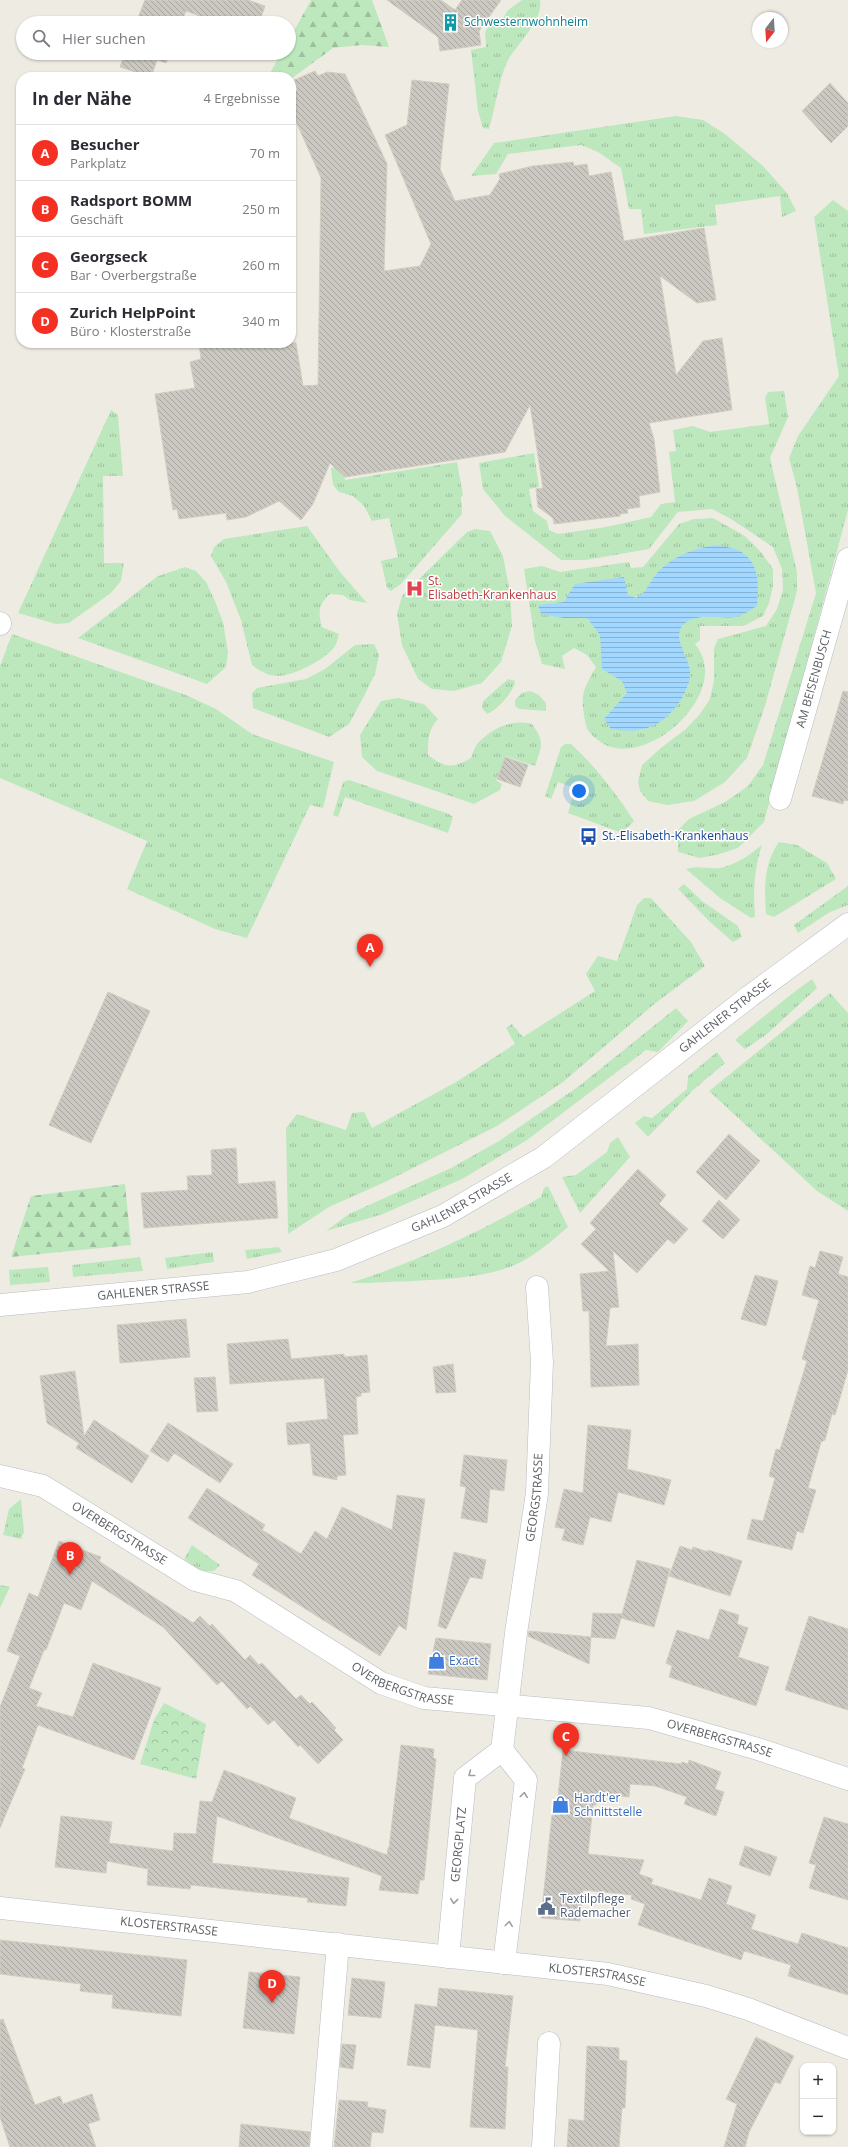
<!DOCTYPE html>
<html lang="de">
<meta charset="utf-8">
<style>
body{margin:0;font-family:"Open Sans",sans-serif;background:#f7f7f7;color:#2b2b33}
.controls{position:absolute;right:12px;bottom:12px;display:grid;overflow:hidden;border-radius:8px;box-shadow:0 1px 3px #0004}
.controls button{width:36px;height:36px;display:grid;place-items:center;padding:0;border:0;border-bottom:1px solid #e1e1e2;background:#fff;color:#2b2b33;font:20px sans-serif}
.compass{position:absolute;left:752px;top:12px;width:36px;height:36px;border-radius:50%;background:#fff;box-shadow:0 1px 3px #0004;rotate:197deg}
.you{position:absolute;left:579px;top:791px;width:14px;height:14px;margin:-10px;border:3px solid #fff;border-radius:50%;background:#1a73e8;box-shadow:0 0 0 6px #1a73e833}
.badge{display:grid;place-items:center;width:26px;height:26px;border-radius:50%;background:#f43023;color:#fff;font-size:13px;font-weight:700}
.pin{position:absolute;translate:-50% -33px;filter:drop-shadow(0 1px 2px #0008)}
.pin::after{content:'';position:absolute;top:21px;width:14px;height:12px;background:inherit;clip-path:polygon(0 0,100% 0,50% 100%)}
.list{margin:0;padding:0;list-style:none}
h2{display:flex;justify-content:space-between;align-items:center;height:52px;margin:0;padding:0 16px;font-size:17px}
h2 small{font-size:13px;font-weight:400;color:#7c7c81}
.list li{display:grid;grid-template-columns:26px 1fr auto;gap:12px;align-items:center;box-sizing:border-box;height:56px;padding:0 16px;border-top:1px solid #e1e1e2}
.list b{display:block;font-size:15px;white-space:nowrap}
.list p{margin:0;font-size:13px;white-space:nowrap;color:#7c7c81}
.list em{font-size:13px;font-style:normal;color:#7c7c81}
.icon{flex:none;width:22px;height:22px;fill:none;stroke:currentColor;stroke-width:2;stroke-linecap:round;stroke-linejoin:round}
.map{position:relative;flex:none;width:848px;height:2147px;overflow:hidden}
.search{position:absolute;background:#fff;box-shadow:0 1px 3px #0004;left:16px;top:16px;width:280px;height:44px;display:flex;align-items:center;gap:10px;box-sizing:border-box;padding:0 14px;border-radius:22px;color:#7c7c81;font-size:15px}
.panel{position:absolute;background:#fff;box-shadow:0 1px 3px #0004;left:16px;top:72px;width:280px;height:276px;border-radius:16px}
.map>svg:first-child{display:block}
</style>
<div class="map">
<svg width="848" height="2147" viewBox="0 0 848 2147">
<defs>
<pattern id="grass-tufts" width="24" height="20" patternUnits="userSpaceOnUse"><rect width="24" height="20" fill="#bde8bd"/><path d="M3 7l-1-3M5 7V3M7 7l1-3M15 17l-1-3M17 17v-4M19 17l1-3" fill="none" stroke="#9dbf9d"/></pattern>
<pattern id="forest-firs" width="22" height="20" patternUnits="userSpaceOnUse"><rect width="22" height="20" fill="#bde8bd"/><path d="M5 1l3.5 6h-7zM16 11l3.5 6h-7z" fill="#9dbf9d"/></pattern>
<pattern id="park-crowns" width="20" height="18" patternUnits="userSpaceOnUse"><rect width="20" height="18" fill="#bde8bd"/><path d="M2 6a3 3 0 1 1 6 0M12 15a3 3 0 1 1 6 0" fill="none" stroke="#9dbf9d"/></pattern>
<pattern id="water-rules" width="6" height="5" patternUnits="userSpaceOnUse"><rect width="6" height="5" fill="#a2d8ff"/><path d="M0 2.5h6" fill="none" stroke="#87b2d2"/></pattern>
<pattern id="building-back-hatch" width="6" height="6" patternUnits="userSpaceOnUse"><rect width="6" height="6" fill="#cbc8c1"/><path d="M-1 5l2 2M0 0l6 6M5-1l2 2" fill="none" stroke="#a8a6a0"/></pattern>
</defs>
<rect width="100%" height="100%" fill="#eeece2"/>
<path fill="url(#grass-tufts)" d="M522 0H540C544 20 515 46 507 62 499 80 495 109 489 129L483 128 478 111 471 50 486 47 485 32 492 21 499 24 508 10Z
M676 116 703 120 725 134 763 166 787 193 796 211 782 217 780 196 715 205 717 225 644 234 641 209H629L621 168 598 152 581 145 508 154 496 174 471 176 494 143Z
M833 200 848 211V510L764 822 738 848 720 854 700 858 678 852V830L689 819 725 802 748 786 763 765 816 593 797 488 789 458 798 436 839 376 814 217Z
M784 391 788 417 770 458 797 572V591L765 706 747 758 725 782 694 801 667 805 648 801 640 791 638 782 642 765 662 747 686 729 700 714 710 699 714 680V648L718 639 766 626 777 609 783 590 782 569 773 547 731 519 712 509 678 512 649 549 586 560H561L505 516 483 489 479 463 534 453 539 487 529 489 533 511 547 521 549 530 558 534 606 527 651 517 661 504 675 502 669 452 676 451 673 430 693 426 710 432 769 424 765 398 768 392Z
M111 410 118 415 123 476H103L104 563H124L121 581 111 593 69 623 56 624 18 613Z
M457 462 463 495 461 497 462 514 401 584 391 591 387 588 381 561 398 557 389 518 372 521 364 506 353 496 339 492 333 485 331 468 342 466 345 480Z
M713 518 745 536 761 552 773 569V586L769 603 763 616 743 626H700V640L695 644C736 693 641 776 598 740 590 734 587 731 585 721 580 694 583 690 596 667L587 655 574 648 562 656 565 669 542 664 535 641 524 569 542 566 560 572 629 562 631 568 643 567 679 524 694 519Z
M307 526 340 572 367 603 350 600 343 595 330 594C318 604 318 613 322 627L339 634C338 637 337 643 335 646 327 659 293 676 278 676 268 676 260 671 252 665L241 620 226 582 211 556 214 547 224 539Z
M475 529 490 531 503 556 510 592 512 626 501 662 482 683 454 691 432 689 418 679 402 645 397 614 402 596 467 532Z
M185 567 196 571 206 582 215 601 223 622 228 652 226 667 207 684 78 638 158 576Z
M12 634 186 695 216 709 252 734 334 762 323 808 310 805 247 938 215 929 127 889 147 841 0 778V666Z
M374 644 379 655 375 674 363 698 349 724 329 737 253 708 252 693 257 688 306 679 325 669 355 645Z
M508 679 515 681C515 690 497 711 487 714L482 708 483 701Z
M530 691 539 695 546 703V711L519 709 515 706V700L522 693Z
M398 698 424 704 438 719C428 729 428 741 428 755 446 768 451 769 471 758 473 754 474 748 477 744 492 728 511 719 532 724 545 742 542 746 535 766L505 756 496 780 502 784 500 790 474 804 377 771 362 757 360 735 381 701Z
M565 744H571C596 767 616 793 634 821L622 833 568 813 575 788 558 782 551 799 545 796 561 747Z
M349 780 449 814 453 817 448 833 345 797 338 817 333 815 343 782Z
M779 842 797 845 827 863 836 879 774 917 766 914C764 889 764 862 779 842Z
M762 845C754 869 753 892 755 917L751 918 720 898 686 869C697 865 709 869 720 868 736 865 749 855 762 845Z
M684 884 702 901 738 926 742 937 733 942 710 922 678 889Z
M848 886V905L830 912 798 933 794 925Z
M644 898H651L691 942 705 966 653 1005 563 1082 497 1126 385 1182 329 1207 288 1234 286 1128 297 1114 346 1130 352 1113 364 1112 372 1128 456 1082 515 1044 506 1028 512 1024 523 1037 595 991 586 974 598 956 617 961 637 905Z
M812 979 817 988 766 1035 745 1049 735 1040 789 996Z
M830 993 848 1013V1211L817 1191 709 1091Z
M676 1008 688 1021 658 1052 646 1050 527 1140 462 1179 383 1214 326 1231 349 1214 451 1168 499 1141 579 1086Z
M717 1052 725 1063 692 1091 648 1137 635 1123 644 1116 652 1118 687 1089 688 1076Z
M618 1137 630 1157 580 1213 562 1177 576 1175 607 1152 610 1143Z
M548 1186 568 1227C553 1240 539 1252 521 1262 483 1282 414 1280 370 1283H350C419 1261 479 1232 541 1197L544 1188Z
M279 1247 282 1252 247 1259 245 1250Z
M213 1252 214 1262 167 1269 165 1258Z
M140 1257 143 1271 73 1277 72 1265Z
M48 1267 50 1282 10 1285 9 1270Z
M21 1499 24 1532 21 1539 3 1535 9 1509Z
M192 1545 220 1565 214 1571H202L184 1559Z
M0 1585 10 1587 0 1608Z"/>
<path fill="url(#forest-firs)" d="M311 0H372L389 47 361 45 333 48 291 79V77H268L281 53H289V40Z
M125 1184 131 1245 11 1257 31 1196Z"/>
<path fill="url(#park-crowns)" d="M164 1703 206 1724 196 1779 140 1764 154 1720Z"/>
<path fill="url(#water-rules)" d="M716 545C723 547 732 547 738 550 760 561 759 585 757 606 750 610 742 616 735 617 720 619 697 612 684 624 671 636 688 656 690 670 692 691 670 720 650 727 637 732 625 731 611 729L604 719 627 693 622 681 602 669 600 635 587 618H564L541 614 538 605 564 602 575 584 624 577 628 595 636 598C646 593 648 585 654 577 668 558 694 548 716 545Z"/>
<path fill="url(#building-back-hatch)" stroke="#d3cdc0" d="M145 0H248L265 6 259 23H219L186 11 181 23H136Z
M387 0H441L455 10 462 0H501L479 31 481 45 440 51 438 37Z
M125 53H170L166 63 157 60 151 77 120 67Z
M315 71 318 76 327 72 345 74 387 164 384 271 420 266 431 244 385 135 407 125 412 80 449 84 440 169 455 201 490 195 500 179 499 174 533 166 573 162 574 166 587 164 589 176 611 172 624 241 704 228 716 300 697 303 660 276 676 375 703 341 722 338 732 410 649 423 654 439 660 492 639 496 640 507 627 509 628 513 620 514V516L554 524 553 518 538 507 536 489 543 488 530 405 505 452 345 477 330 463 313 504 301 520 279 501 246 517 227 520 226 513 179 519 177 509 173 510 155 394 195 388 190 362 201 359 199 343H296L303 386 318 385 321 178 291 110V94L298 90 294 80Z
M830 83 848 103V126L831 143 802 111Z
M843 691 848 692V801L844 800 843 804 812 796Z
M505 757 528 765 520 787 497 779Z
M108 992 150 1011 91 1143 49 1125Z
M729 1134 760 1161 726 1200 696 1172Z
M236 1148 238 1184 275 1181 278 1218 144 1228 141 1193 188 1190 187 1176 212 1175 211 1150Z
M638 1169 666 1195 659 1204 688 1229 674 1244 668 1239 637 1273 613 1251 619 1307 610 1308 606 1346 638 1344 639 1385 591 1387 589 1311H583L580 1274 609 1271 581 1244 596 1229 590 1223Z
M719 1200 740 1220 723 1239 702 1221Z
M820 1251 843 1257 838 1274 848 1277V1370L835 1415 832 1414 825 1440 821 1442 808 1488 816 1490 803 1533 797 1531 792 1550 747 1539 752 1519 763 1521 775 1478 769 1476 776 1449 780 1450 807 1361 802 1359 819 1300 802 1295 810 1266 815 1268Z
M755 1275 778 1281 766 1326 741 1319Z
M186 1319 190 1357 120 1363 117 1325Z
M288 1339 291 1359 344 1354V1357L367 1355 370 1392 361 1393V1396L356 1397 358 1434 343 1435 346 1475 337 1476V1480L313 1475 310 1443 288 1445 286 1423 328 1419 324 1378 230 1384 227 1344Z
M453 1364 456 1392 436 1393 433 1367Z
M75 1371 84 1436 94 1420 149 1456 132 1483 76 1448 79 1443 47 1423 40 1376Z
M215 1377 218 1411 197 1412 194 1378Z
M168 1423 233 1464 220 1483 174 1453 168 1462 150 1451Z
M588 1425 631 1430 627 1469 671 1480 664 1505 618 1492 611 1522 590 1517 583 1545 562 1540 565 1529 555 1527 564 1489 583 1493Z
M464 1455 507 1460 504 1491 490 1489 487 1523 461 1518 466 1487 460 1486Z
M207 1488 265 1525 262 1530 301 1554 315 1531 327 1539 342 1507 392 1530 397 1495 425 1499 406 1630 399 1625 380 1656 252 1575 259 1564 188 1518Z
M59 1541 101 1557 99 1561 193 1623 200 1616 210 1626 212 1624 245 1660 250 1655 259 1665 262 1663 296 1699 301 1695 310 1704 312 1702 336 1728 334 1730 343 1740 318 1764 300 1745 298 1747 274 1720 268 1725 250 1706 247 1709 222 1681 217 1685 163 1627 92 1581 81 1610 64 1603 46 1650H44L29 1688 42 1693 36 1706 73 1717 93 1663 161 1688 153 1709 134 1760 38 1725 22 1768 25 1769 0 1828V1707L20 1656 7 1651 29 1593 38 1597Z
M680 1546 692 1550 693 1547 708 1552V1550L742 1561 730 1596 669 1576Z
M454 1552 486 1560 482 1579 470 1577 446 1629 438 1626Z
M637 1560 670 1569 654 1627 621 1618 615 1639 591 1637 593 1613 622 1614Z
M720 1609 739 1615 737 1624 748 1628 738 1657 769 1667 756 1706 669 1677 672 1666 666 1663 677 1630 709 1640Z
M809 1616 848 1629V1710L785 1690Z
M529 1631 591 1637 589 1664 528 1636Z
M436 1638 491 1644 487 1680 428 1674Z
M401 1745 434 1749 433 1758 436 1759 424 1880H420L418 1894 379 1890 382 1876 217 1816 212 1863 349 1878 346 1906 307 1902 308 1898 191 1885 190 1889 147 1885 148 1869 107 1861 106 1873 55 1867 61 1816 112 1822 109 1843 173 1851 174 1833 196 1834 200 1801 212 1802 224 1770 296 1798 289 1818 387 1855 388 1848H389Z
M563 1750 681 1764 682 1762 688 1764 689 1760 721 1772 715 1789 724 1792 716 1816 684 1804 687 1797 655 1786 630 1784 629 1797 597 1794 596 1805H593L588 1854 644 1860 639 1874 653 1879 651 1884 701 1900 709 1878 732 1886 726 1904 756 1915 751 1929 798 1944 802 1933 848 1948V1995L788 1976 791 1965 744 1951 741 1960 638 1925 645 1904 631 1899 632 1895 583 1890 580 1921 541 1918 552 1815H556Z
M824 1817 848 1824V1900L809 1888 816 1865 809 1863Z
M745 1846 777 1857 770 1876 739 1865Z
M0 1940 187 1960 181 2016 112 2008 113 1995 80 1991 81 1984 0 1974Z
M249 1972 300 1977 294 2034 243 2028Z
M352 1978 385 1982 381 2018 348 2015Z
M439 1988 513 1996 505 2067H508L505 2129 470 2127 478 2030 435 2025 430 2068 407 2065 415 2004 437 2007Z
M3 2019 35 2105 60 2096 63 2104 92 2094 100 2120 88 2124 96 2147H10L0 2117V2020Z
M756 2037 794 2056 780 2084 775 2082 749 2132 745 2147H724L737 2104 726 2099Z
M342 2044 356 2045 353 2069 340 2067Z
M587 2046 619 2048V2060L627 2061 625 2108H622L619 2147H567L569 2119 584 2121Z
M339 2100 368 2102 367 2107 386 2110 383 2133 372 2132 370 2147H334Z
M241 2124 310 2132 309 2147H239Z"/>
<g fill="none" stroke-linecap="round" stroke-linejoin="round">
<defs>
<g id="minor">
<path d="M0 623V624"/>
<path id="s1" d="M780 799 848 559"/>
<path id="s2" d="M0 1476 43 1486 195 1580 236 1591 381 1683 424 1698 649 1718 758 1749 848 1779"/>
<path d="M502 1750 526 1780 504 1963"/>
<path id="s3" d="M0 1908 608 1974 706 1996 748 2009 848 2048"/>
<path id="s4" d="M448 1957 465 1778 502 1750 516 1633 537 1493 542 1362 537 1287"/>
<path d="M321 2147 338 1944"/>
<path d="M543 2147 549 2043"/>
</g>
<g id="secondary">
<path id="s5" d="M0 1305 248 1282 336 1260 443 1216 544 1157 750 996 848 924"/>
</g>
</defs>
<use href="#minor" stroke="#b8bbc0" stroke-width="23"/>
<use href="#secondary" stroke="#b8bcc2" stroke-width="23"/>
<use href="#minor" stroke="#fff" stroke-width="22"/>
<use href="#secondary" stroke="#fff" stroke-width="22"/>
</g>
<defs><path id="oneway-chevron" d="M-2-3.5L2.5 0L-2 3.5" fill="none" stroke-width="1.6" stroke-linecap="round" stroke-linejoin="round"/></defs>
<g stroke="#9d9fa2">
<use href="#oneway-chevron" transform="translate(471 1774) rotate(142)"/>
<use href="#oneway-chevron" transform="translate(524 1795) rotate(-83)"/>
<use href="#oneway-chevron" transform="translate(454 1901) rotate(96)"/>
<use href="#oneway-chevron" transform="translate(509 1924) rotate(-83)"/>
</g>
<defs>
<symbol id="building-bare" viewBox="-9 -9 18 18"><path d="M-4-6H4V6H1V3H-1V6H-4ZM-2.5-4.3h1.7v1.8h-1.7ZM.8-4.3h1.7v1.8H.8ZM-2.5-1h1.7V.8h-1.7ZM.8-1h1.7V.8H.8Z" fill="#0f9aa8" stroke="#fff" stroke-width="2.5" paint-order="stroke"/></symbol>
<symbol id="hospital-bare" viewBox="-9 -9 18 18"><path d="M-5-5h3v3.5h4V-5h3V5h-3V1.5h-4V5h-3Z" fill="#e0444e" stroke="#fff" stroke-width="2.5" paint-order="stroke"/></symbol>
<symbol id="bus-bare" viewBox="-9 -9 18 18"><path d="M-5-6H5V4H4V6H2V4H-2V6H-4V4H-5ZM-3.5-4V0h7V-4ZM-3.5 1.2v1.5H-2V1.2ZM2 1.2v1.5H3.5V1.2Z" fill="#1a4fb4" stroke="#fff" stroke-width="2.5" paint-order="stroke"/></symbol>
<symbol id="shop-bare" viewBox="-9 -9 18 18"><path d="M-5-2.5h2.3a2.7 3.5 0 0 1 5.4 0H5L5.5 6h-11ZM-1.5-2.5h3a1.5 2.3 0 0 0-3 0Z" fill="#3f7fe0" stroke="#fff" stroke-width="2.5" paint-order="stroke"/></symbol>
<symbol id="civic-bare" viewBox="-9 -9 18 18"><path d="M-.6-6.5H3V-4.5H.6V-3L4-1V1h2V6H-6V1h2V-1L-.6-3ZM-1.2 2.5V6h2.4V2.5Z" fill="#5c6f8a" stroke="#fff" stroke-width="2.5" paint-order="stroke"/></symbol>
</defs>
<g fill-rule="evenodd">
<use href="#building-bare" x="438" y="10" width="25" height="25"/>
<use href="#hospital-bare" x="402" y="576" width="25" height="25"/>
<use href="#bus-bare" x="576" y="824" width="25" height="25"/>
<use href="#shop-bare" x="424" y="1648" width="25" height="25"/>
<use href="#shop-bare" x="548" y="1792" width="25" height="25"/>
<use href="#civic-bare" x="534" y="1894" width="25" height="25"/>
</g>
<g text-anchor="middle" stroke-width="3" stroke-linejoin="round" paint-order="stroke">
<g font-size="12" fill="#0d838f" stroke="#fff" text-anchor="start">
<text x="464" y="26">Schwesternwohnheim</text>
</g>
<g font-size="12" fill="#be3a42" stroke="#fff" text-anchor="start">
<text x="428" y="585">St.<tspan x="428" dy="14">Elisabeth-Krankenhaus</tspan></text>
</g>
<g font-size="12" fill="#5b5f64" stroke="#fff">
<text dy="4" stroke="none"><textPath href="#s1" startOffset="125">AM BEISENBUSCH</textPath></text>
<text dy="4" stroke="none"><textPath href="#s5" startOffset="802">GAHLENER STRASSE</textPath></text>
<text dy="4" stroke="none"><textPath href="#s5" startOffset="478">GAHLENER STRASSE</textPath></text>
<text dy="4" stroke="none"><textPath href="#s5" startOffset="154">GAHLENER STRASSE</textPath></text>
<text dy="4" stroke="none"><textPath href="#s4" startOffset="481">GEORGSTRASSE</textPath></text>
<text dy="4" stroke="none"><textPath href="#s2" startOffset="134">OVERBERGSTRASSE</textPath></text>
<text dy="4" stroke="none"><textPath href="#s2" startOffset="458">OVERBERGSTRASSE</textPath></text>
<text dy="4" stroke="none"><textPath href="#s2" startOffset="782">OVERBERGSTRASSE</textPath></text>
<text dy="4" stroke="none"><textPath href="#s4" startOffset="113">GEORGPLATZ</textPath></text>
<text dy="4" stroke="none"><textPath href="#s3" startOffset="170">KLOSTERSTRASSE</textPath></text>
<text dy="4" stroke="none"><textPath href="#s3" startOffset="601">KLOSTERSTRASSE</textPath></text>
</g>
<g font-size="12" fill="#164399" stroke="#fff" text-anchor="start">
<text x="602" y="840">St.-Elisabeth-Krankenhaus</text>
</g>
<g font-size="12" fill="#366cbe" stroke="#fff" text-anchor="start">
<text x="449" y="1665">Exact</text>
<text x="574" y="1802">Hardt'er<tspan x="574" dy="14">Schnittstelle</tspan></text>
</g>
<g font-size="12" fill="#4e5e75" stroke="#fff" text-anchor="start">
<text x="560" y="1903">Textilpflege<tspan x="560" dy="14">Rademacher</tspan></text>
</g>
</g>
</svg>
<div class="controls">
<button>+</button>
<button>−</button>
</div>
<svg class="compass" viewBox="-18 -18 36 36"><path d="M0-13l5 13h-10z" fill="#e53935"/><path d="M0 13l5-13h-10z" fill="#7c7c81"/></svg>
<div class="you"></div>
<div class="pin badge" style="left:370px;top:967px">A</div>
<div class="pin badge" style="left:70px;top:1575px">B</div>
<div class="pin badge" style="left:566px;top:1756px">C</div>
<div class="pin badge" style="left:272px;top:2003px">D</div>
<div class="search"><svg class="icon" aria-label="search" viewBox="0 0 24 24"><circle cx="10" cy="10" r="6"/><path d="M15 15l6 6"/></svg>Hier suchen</div>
<section class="panel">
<h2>In der Nähe<small>4 Ergebnisse</small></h2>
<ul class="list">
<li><span class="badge">A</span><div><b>Besucher</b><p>Parkplatz</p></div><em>70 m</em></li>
<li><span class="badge">B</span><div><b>Radsport BOMM</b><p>Geschäft</p></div><em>250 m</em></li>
<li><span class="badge">C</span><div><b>Georgseck</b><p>Bar · Overbergstraße</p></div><em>260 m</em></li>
<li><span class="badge">D</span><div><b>Zurich HelpPoint</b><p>Büro · Klosterstraße</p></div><em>340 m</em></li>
</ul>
</section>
</div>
